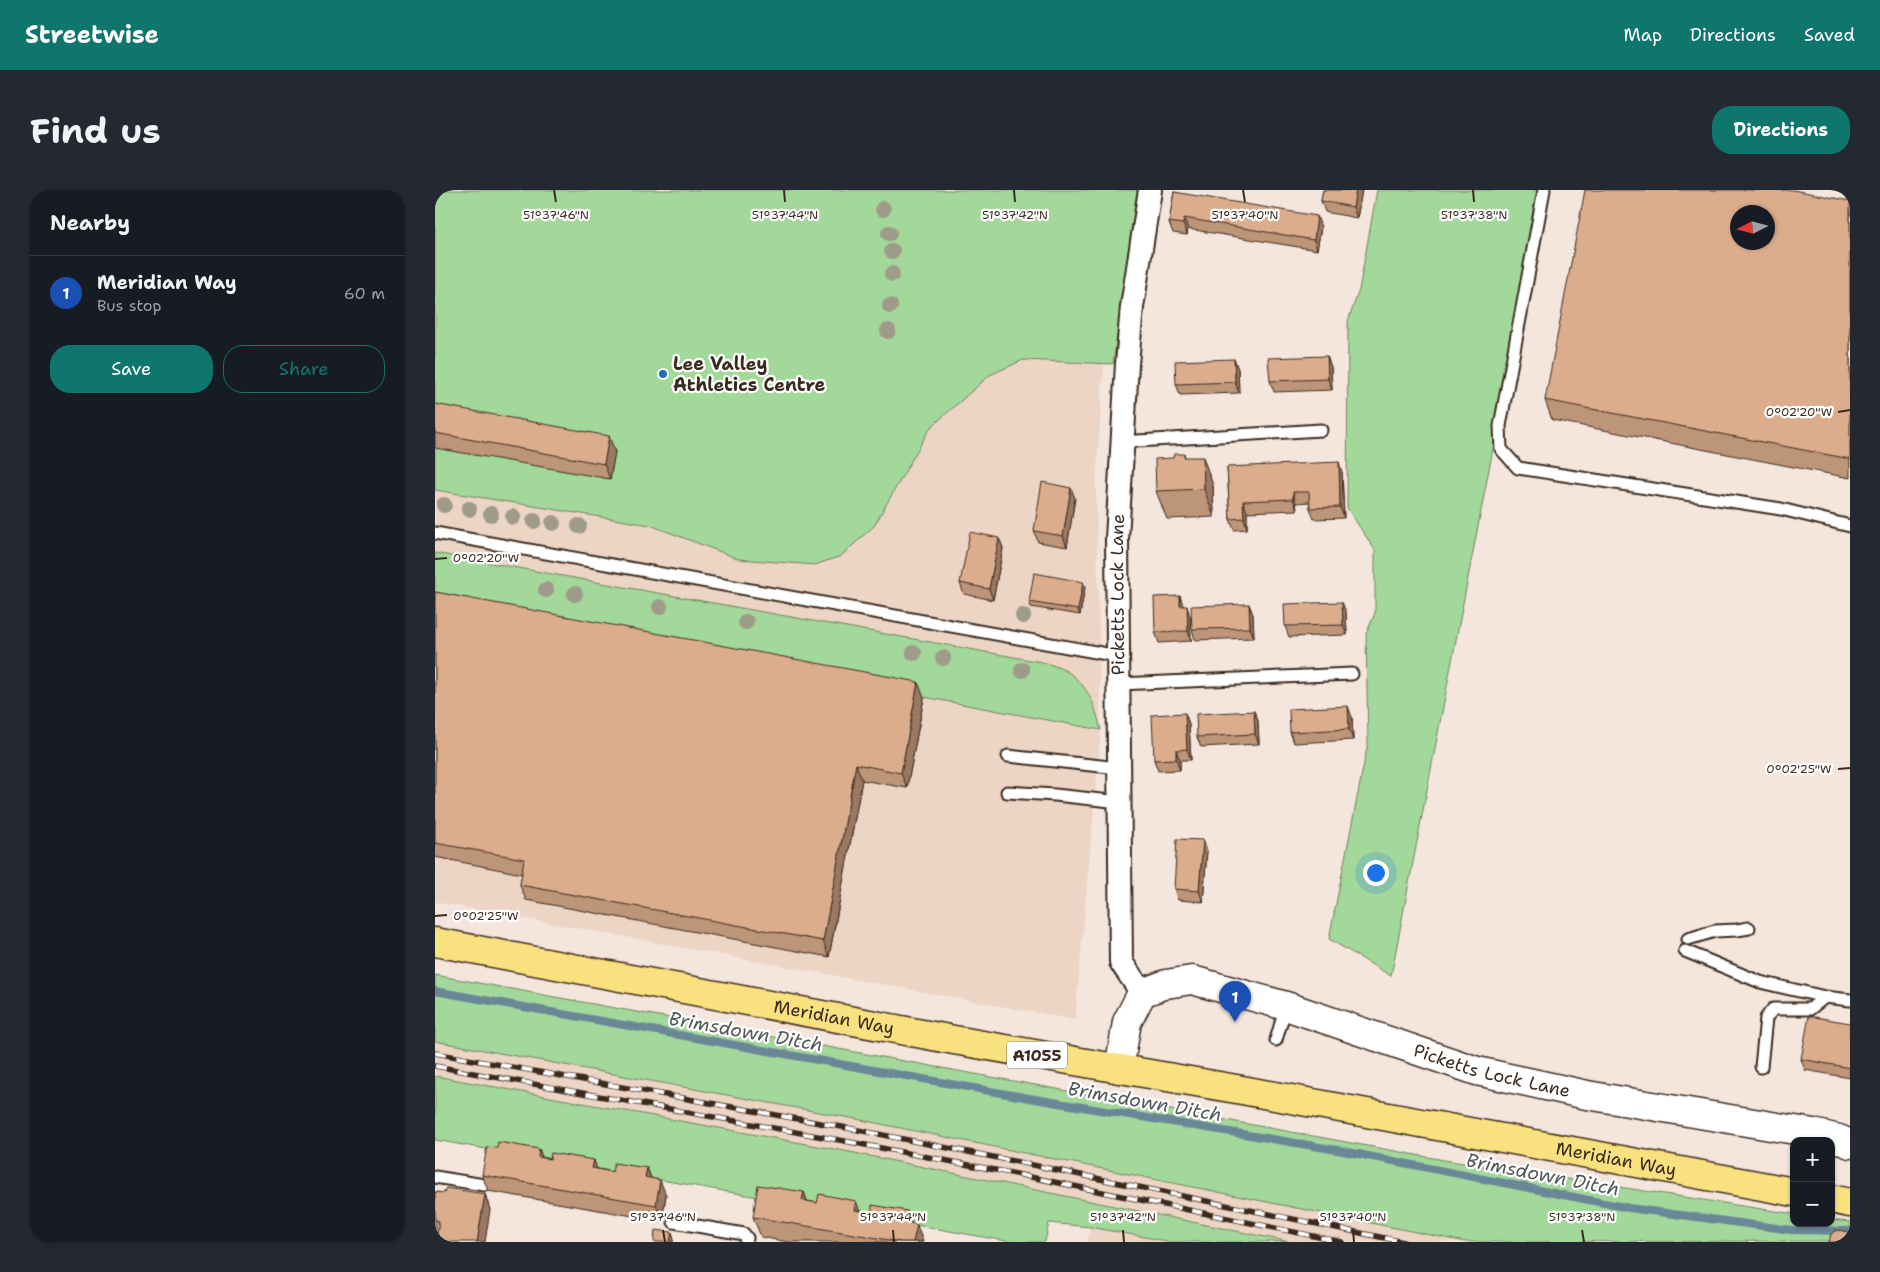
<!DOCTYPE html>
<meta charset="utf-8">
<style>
body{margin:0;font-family:"Shantell Sans",sans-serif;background:#242831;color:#f1f3f6}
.controls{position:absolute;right:15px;bottom:15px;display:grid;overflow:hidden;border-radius:10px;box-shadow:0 1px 4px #0004}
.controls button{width:45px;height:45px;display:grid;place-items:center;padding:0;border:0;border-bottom:1px solid #363941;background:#171b24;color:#f1f3f6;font:25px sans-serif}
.compass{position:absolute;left:1295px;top:15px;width:45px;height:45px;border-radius:50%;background:#171b24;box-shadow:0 1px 4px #0004;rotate:264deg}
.you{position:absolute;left:940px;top:682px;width:18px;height:18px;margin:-12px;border:4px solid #fff;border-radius:50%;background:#1a73e8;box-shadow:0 0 0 8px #1a73e833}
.badge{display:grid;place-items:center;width:32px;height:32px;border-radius:50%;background:#0f766e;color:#fff;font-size:16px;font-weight:700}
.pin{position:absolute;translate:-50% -41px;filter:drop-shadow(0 1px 2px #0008)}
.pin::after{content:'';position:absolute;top:26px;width:18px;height:15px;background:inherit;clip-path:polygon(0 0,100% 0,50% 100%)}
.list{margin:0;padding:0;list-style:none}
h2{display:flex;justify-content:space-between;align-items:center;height:65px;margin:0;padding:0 20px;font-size:21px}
h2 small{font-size:16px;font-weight:400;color:#9ea1a6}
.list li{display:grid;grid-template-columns:32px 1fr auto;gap:15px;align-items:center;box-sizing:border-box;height:75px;padding:0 20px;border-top:1px solid #363941}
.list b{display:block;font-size:19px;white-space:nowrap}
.list p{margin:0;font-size:16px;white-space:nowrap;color:#9ea1a6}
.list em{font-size:16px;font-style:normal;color:#9ea1a6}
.actions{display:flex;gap:10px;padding:15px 20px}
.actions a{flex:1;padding:11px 0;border:1px solid #0f766e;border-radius:20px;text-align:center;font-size:18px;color:#0f766e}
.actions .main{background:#0f766e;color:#fff}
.map{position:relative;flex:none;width:1415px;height:1052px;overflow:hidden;border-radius:20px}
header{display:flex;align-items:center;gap:30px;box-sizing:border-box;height:70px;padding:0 25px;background:#0f766e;color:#fff}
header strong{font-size:24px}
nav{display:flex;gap:28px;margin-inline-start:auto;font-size:18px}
.intro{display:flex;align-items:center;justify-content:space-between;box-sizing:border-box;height:120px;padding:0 30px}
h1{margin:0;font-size:35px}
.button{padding:12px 22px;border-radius:20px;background:#0f766e;color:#fff;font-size:18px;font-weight:700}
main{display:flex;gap:30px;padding:0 30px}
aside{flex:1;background:#171b24;border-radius:20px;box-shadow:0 1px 4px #0004}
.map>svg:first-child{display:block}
</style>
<header>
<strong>Streetwise</strong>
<nav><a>Map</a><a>Directions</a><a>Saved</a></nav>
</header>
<div class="intro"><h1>Find us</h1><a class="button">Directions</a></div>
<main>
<aside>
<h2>Nearby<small></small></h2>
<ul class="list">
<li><span class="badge" style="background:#1a4fb4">1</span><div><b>Meridian Way</b><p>Bus stop</p></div><em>60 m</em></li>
</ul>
<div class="actions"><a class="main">Save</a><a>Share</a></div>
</aside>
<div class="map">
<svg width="1415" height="1052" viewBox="0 0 1415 1052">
<rect width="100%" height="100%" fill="#f4e6dd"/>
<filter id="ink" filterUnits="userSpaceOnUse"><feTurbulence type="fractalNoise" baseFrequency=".02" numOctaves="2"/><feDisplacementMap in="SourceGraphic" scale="10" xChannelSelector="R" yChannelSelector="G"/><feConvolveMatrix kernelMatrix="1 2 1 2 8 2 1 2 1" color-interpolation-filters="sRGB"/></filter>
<g filter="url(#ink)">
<path fill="#edd5c5" d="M0 0 669 172 661 294 666 540 640 830 0 712Z
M0 851 421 929 1030 1052H855L415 962 0 886Z
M655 1037 736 1052H652Z"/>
<path fill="#a3d89b" stroke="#6f815c" d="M0 0H702L678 174 588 170 555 185 495 238 439 336 406 366 380 375 304 369 215 335 0 300Z
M942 0H1108L956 786 894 749 933 553 931 444 940 423V360L912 318 913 131 924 100Z
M0 363 612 473C619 476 630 479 637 485 656 501 660 517 666 540L0 416Z
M0 785 1009 970 1359 1024V1033H1396V1030L1415 1032V1051L1030 1052 421 929 0 851Z
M0 886 415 962 855 1052H736L655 1037 614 1033 610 1052H577L0 950Z"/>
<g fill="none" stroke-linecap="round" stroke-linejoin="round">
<path stroke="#698797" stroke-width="8" d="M0 801 594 908 908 961 1194 1018 1356 1040 1415 1041"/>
<defs>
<path id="service" d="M1109 0 1065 236 1066 259 1083 278 1346 319 1415 336
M686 252 886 240
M0 343 683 466
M683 494 917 484
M573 566 684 578
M572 602 620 605 685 612
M1253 749 1280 741 1302 740 1314 738
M1250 761 1325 792 1390 807
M841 850 851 816
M1326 877 1331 828 1338 819H1375L1390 807 1415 810
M0 987 49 995
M239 1032 309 1044 312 1048 311 1052"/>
<g id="minor">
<path id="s1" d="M707 803 686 772 682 349 692 174 697 117 715 0"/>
</g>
<g id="tertiary">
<path id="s2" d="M684 879 692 832 707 803 731 794 757 790 851 816 1042 881 1152 905 1378 943 1404 949 1415 954"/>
</g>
<g id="primary">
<path id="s3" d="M0 752 519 850 807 900 1359 1002"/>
<path d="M1396 1009 1415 1013"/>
</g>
</defs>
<use href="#service" stroke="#3b2a1e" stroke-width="15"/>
<use href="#minor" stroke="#3b2a1e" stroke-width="26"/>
<use href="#tertiary" stroke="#3b2a1e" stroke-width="31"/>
<use href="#primary" stroke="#3b2a1e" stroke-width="31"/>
<use href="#service" stroke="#fff" stroke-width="11"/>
<use href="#minor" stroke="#fff" stroke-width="22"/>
<use href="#tertiary" stroke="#fff" stroke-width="28"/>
<use href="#primary" stroke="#fae180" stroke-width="28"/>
<defs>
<path id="rail" d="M0 863 418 939 583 972 969 1052
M0 876 415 952 581 984 907 1052"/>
</defs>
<use href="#rail" stroke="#3b2a1e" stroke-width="5.5"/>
<use href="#rail" stroke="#fff" stroke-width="4" stroke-dasharray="11" stroke-linecap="butt"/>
</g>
<g fill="#9f9b89">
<circle cx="448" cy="19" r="8"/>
<circle cx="454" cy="43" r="8"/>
<circle cx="457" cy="61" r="8"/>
<circle cx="457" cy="84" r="8"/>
<circle cx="455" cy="116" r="8"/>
<circle cx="453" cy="141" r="8"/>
<circle cx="9" cy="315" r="8"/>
<circle cx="34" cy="319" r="8"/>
<circle cx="56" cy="324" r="8"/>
<circle cx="78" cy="327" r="8"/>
<circle cx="99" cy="331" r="8"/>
<circle cx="118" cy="333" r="8"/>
<circle cx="144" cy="336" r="8"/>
<circle cx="111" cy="400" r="8"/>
<circle cx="140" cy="404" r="8"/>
<circle cx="225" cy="417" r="8"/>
<circle cx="588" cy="426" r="8"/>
<circle cx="311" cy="432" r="8"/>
<circle cx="479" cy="463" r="8"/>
<circle cx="508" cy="468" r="8"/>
<circle cx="587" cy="480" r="8"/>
</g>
<path fill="#bd9579" stroke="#3b2a1e" d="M888 0H927L922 28 890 22 886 11Z
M739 2 886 37 882 60 753 39 752 45 738 43 734 32Z
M1415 11V288L1117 230 1110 210Z
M892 166 896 177 897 200 839 202 835 191Z
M799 169 803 179 804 203 745 205 741 194Z
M0 214 180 262 175 289 0 258Z
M749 264 750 267 778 295 779 327 732 329 721 301 738 268Z
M792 277 907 282 909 328 879 329 875 318V312L861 313 862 320 812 322V339L799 340 795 329Z
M640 308 632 357 603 352 599 341Z
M564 348 568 358 558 410 529 404 525 393Z
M650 397 645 425 596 417 594 412Z
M0 402 489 508 472 598 427 590 394 767 91 710 85 695 87 684 0 667Z
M814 414 818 425 819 448 760 450 757 439Z
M749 416 755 426 756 451 724 453 720 442Z
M911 422 912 445 854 447 850 436Z
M819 521 823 531 824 554 766 557 762 547Z
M750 523 754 534 756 570H745V580L723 581 719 570Z
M917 527 918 550 859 553 855 542Z
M772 661 768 712 743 710 739 699Z
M1415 833V888L1370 880 1366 869Z
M62 958 104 959 107 967 177 982 212 978 216 988 231 1005 227 1031 53 1001 47 985Z
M0 1002 9 1003 50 1004 55 1020 2 1045H0Z
M369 1002 372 1011 425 1021 477 1034 488 1052H353L326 1047 318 1027Z"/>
<path fill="#9a7963" stroke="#3b2a1e" d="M921 0H927L922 28 918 17Z
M882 26 886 37 882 60 879 50Z
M749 28 753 39 752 45 748 34Z
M892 166 896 177 897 200 893 189Z
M799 169 803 179 804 203 800 192Z
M174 246 180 262 175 289 169 274Z
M768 267 778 295 779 327 769 299Z
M904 272 907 282 909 328 905 317Z
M636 298 640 308 632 357 628 346Z
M858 302 861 313 862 320 858 309Z
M808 311 812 322V339L809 328Z
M564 348 568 358 558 410 554 399Z
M648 392 650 397 645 425 643 420Z
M745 406 749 417 745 416Z
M907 412 911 422 912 445 908 435Z
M814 414 818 425 819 448 815 438Z
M752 416 755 426 756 451 753 441Z
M483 492 489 508 472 598 466 583Z
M913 516 917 527 918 550 914 539Z
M819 521 823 531 824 554 820 544Z
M750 523 754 534 756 570 752 559Z
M741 560 745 570V580L741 569Z
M421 574 427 590 394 767 388 751Z
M768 650 772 661 768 712 764 701Z
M104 959 110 975 103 967Z
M159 970 164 985 157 978Z
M212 978 218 994 210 987Z
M225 990 231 1005 227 1031 221 1015Z
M369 1002 376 1022 367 1010Z
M50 1004 55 1020 50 1052H42Z
M421 1011 429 1032 420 1020Z
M472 1021 480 1042 482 1035 488 1052H478L472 1032Z
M237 1042 239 1048 238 1052H235Z"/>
<path fill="#dcad8d" stroke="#3b2a1e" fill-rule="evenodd" d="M888 0H921L918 17 886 11Z
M1150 0H1358L1415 11V269L1110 210ZM1302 22H1332V52H1302Z
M739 2 882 26 879 50 749 28 748 34 734 32Z
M892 166 893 189 835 191 833 168Z
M799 169 800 192 741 194 740 171Z
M0 214 174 246 169 274 0 243Z
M739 264H749V267H768L769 299 721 301 720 269 738 268Z
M904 272 905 317 875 318 874 302H858V309L808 311 809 328 795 329 792 277Z
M607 292 636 298 628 346 599 341Z
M535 342 564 348 554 399 525 393Z
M599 383 648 392 643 420 594 412Z
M0 402 483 492 466 583 421 574 388 751 85 695 89 669 0 653Z
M745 406V416H752L753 441 720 442 719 407Z
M907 412 908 435 850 436 849 414Z
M814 414 815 438 757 439 756 416Z
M913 516 914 539 855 542 854 519Z
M819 521 820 544 762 547 761 524Z
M750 523 752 559 741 560V569L719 570 717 525Z
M742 649 768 650 764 701 739 699Z
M1374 826 1415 833V878L1366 869Z
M63 952 104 959 103 967 115 969 116 963 159 970 157 978 177 982 179 973 212 978 210 987 225 990 221 1015 47 985 52 957 62 958Z
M323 995 369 1002 367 1010 382 1013 384 1004 421 1011 420 1020 437 1023V1015L472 1021V1032L482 1035 478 1052H466L318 1027Z
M11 998 50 1004 42 1052H1L4 1031 0 1030V1002L9 1003Z
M220 1040 237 1042 235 1052H219Z
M1402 1040 1415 1042V1052H1394L1396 1044Z"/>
</g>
<path fill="none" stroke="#3b2a1e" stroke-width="2" d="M119 0 121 12M349 0 350 12M579 0 580 12M808 0 810 12M1038 0 1039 12M1403 222 1415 220M0 369 12 368M1403 579 1415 578M0 726 12 725M228 1040 230 1052M458 1040 459 1052M688 1040 689 1052M918 1040 919 1052M1147 1040 1149 1052"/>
<circle fill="#1f6fb2" stroke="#fff" stroke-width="2" cx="228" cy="184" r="5"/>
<g text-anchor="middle" stroke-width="4.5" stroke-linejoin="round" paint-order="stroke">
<rect fill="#fff" stroke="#766a62" stroke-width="1" x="572" y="851.5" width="60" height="27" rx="4"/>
<g font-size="16" font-weight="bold" fill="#3b2a1e">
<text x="602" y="871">A1055</text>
</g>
<g font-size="18" font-weight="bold" fill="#3b2a1e" stroke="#fff" text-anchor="start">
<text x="238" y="180">Lee Valley<tspan x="238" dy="21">Athletics Centre</tspan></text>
</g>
<g font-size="18" fill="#3b2a1e" stroke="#fff">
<text dy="6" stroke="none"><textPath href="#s1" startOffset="405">Picketts Lock Lane</textPath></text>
<text dy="6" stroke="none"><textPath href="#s3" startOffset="406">Meridian Way</textPath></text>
<text dy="6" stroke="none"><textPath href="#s2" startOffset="446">Picketts Lock Lane</textPath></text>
<text dy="6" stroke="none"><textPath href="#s3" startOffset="1201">Meridian Way</textPath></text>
</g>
<g font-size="19" font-style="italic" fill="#52585b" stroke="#fff">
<text transform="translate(311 841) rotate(10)" y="7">Brimsdown Ditch</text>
<text transform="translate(710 911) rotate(10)" y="7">Brimsdown Ditch</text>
<text transform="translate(1108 984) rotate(11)" y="7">Brimsdown Ditch</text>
</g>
</g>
<g font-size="12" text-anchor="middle" fill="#3b2a1e" stroke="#fff" stroke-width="4.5" stroke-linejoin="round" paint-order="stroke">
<text x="121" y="29">51°37'46"N</text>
<text x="350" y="29">51°37'44"N</text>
<text x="580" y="29">51°37'42"N</text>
<text x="810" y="29">51°37'40"N</text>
<text x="1039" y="29">51°37'38"N</text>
<text x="1364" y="226">0°02'20"W</text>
<text x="51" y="372">0°02'20"W</text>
<text x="1364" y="583">0°02'25"W</text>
<text x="51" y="730">0°02'25"W</text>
<text x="228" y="1031">51°37'46"N</text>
<text x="458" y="1031">51°37'44"N</text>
<text x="688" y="1031">51°37'42"N</text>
<text x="918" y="1031">51°37'40"N</text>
<text x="1147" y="1031">51°37'38"N</text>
</g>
</svg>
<div class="controls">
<button>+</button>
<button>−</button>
</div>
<svg class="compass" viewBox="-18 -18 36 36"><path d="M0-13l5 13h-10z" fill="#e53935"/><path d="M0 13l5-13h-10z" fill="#9ea1a6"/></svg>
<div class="you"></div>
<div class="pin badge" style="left:800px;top:832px;background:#1a4fb4">1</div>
</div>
</main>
